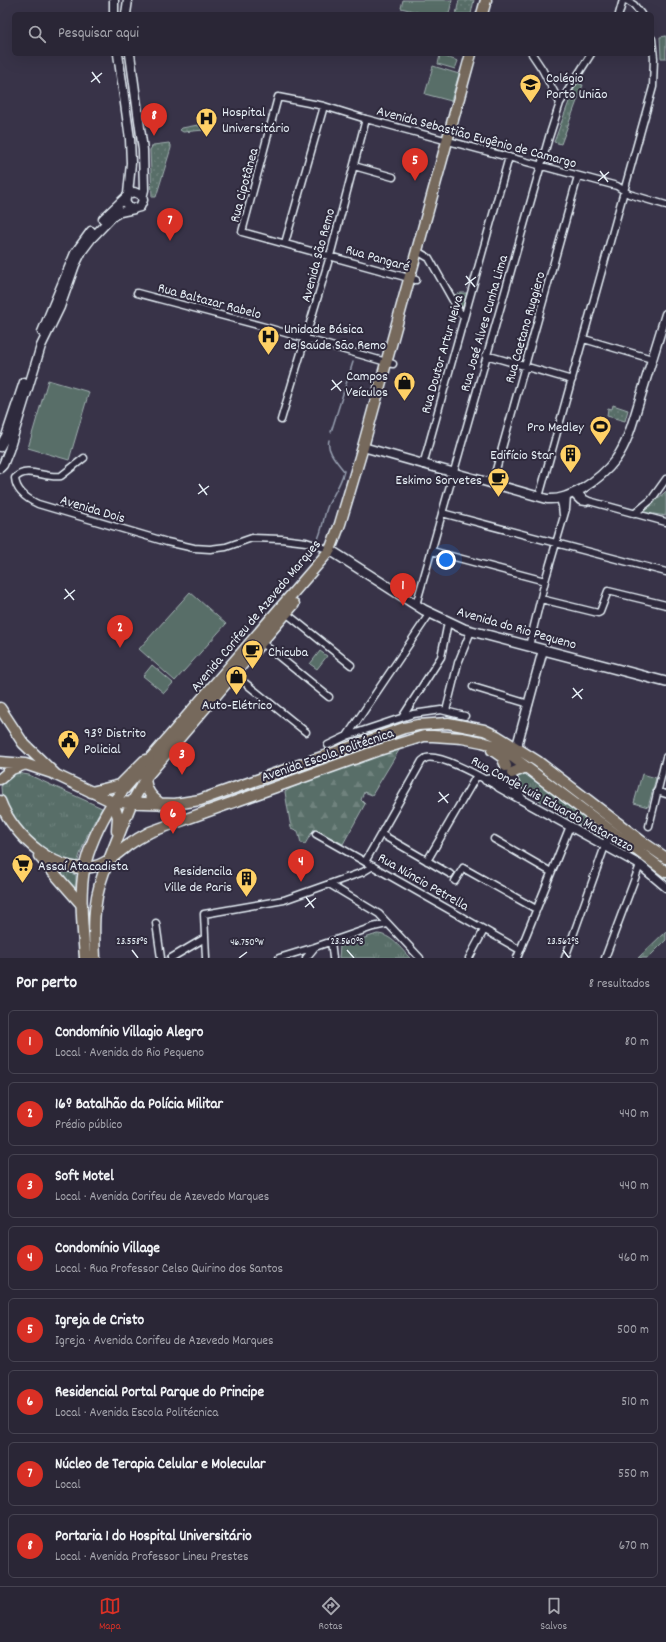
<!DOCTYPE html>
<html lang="pt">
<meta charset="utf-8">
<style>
body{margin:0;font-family:Dekko,sans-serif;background:#363242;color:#f1f3f6}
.you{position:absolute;left:446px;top:560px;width:14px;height:14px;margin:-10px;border:3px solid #fff;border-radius:50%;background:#1a73e8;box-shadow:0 0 0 6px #1a73e833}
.badge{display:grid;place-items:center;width:26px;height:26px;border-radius:50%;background:#d93025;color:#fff;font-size:13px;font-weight:700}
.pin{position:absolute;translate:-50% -33px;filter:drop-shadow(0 1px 2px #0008)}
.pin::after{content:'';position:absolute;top:21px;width:14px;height:12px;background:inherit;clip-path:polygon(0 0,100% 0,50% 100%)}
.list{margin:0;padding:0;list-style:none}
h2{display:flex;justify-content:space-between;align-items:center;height:52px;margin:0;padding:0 16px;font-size:17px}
h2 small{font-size:13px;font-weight:400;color:#a5a5ad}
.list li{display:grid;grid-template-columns:26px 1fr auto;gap:12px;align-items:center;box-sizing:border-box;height:64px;margin:0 8px 8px;padding:0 8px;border:1px solid #464351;border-radius:6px}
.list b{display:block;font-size:15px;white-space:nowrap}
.list p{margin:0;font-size:13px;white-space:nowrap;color:#a5a5ad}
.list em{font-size:13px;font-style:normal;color:#a5a5ad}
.icon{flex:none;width:22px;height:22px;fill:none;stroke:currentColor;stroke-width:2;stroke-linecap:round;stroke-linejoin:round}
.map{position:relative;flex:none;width:666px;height:958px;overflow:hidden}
.search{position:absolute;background:#2a2636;box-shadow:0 4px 16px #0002;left:12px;right:12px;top:12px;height:44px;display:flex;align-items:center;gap:10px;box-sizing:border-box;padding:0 14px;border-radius:6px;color:#a5a5ad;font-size:15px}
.sheet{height:628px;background:#2a2636}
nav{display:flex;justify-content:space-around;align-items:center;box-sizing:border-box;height:56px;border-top:1px solid #464351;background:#2a2636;font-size:11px;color:#a5a5ad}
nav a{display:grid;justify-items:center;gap:2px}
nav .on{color:#d93025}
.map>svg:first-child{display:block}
</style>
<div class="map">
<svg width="666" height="958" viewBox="0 0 666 958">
<defs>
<pattern id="grass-dots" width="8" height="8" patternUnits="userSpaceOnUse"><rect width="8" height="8" fill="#586e68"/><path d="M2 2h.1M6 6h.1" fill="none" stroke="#70837e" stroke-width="1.8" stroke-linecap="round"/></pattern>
<pattern id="forest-firs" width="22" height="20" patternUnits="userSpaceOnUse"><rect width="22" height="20" fill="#586e68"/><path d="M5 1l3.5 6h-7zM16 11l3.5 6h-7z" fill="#70837e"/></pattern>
<pattern id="park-tufts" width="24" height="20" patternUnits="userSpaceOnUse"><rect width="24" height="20" fill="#586e68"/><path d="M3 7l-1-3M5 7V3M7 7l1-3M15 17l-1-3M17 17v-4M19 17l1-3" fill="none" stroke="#70837e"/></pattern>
</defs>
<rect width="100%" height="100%" fill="#383348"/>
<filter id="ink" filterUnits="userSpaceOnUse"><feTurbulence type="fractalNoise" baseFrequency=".025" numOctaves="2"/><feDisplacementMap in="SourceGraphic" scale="8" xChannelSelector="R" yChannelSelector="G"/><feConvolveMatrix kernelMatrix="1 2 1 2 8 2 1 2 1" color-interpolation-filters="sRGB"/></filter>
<g filter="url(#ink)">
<path fill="url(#grass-dots)" stroke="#a0b0b0" d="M459 0H474L471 14H456Z
M576 83 583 85 561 144 554 142Z
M203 124 206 127 204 130 183 132 180 130 182 128Z
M169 143 171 145V148L156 197H152L150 150 153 145Z
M613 405 628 410 625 421 607 416 608 408 612 409Z"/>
<path fill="url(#forest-firs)" stroke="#a0b0b0" d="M401 747 372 795 364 792 361 800 365 804 343 844 314 829 305 844 301 843 298 831 291 828 285 792 291 788 353 763Z"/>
<path fill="url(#park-tufts)" stroke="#a0b0b0" d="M461 293H467L462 309 454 295Z
M666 491V516L642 512 664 493Z
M524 769 666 876V883L637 860 524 791 517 782 516 772Z
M17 773 29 775 102 808C91 826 83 843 77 864L64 862 48 853 25 835 2 799 1 787 4 779Z
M44 859 62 870 76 875V891Z
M666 931V940L648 958H638Z
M377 934C391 934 401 949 410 958H339L340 946Z"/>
<path fill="#586e68" stroke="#a0b0b0" d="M403 0H452L449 14H425L401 8Z
M666 36V58H661L660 37Z
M440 55 458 61 455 69 438 64Z
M433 66 459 74 451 101 425 94Z
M48 380 89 392 69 460 28 448Z
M190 592 226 624 175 681 139 649Z
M320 651 327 656 317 669 310 664Z
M152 665 173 683 164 693 143 676Z
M642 774 656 778 648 807 634 803Z"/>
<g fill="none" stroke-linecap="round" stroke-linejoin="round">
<path stroke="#969fb0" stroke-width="1.5" d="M331 432 353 362
M317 541C323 530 323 517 328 505 334 493 341 484 344 471 338 463 326 451 329 440"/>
<defs>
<path id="minor" d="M626 0 634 5 641 14
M619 14 623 0
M532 54 542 69 560 103
M354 166 393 177
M285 243 324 106
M417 251 429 258 460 313 464 316
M416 280 242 232 278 97 324 106 366 119 617 186 629 194 666 205
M137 293 265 327 393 364
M584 339 652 359
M486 355 572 380
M281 420 330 256 366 119
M84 458 61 476C45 479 27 465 15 478 16 491 27 499 38 504L167 542 194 548 210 549 226 547 252 538 281 539 306 542 330 550
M423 465 509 157
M492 484 578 176
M577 491 583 498 589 501 666 522
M573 494 580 501 586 502
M539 497 653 87 654 58 652 39
M560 499 562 506 563 515
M442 513 666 572
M634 514 651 500 666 479
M432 551 545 581
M541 599 598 613 600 612 608 591 666 605
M416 605 549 137 560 103 591 54
M286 613 351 665
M261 642 329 697
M529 646 545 581 566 509 567 496
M234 674 306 732
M473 687 529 704
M446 711 458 663 471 631
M403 716 441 657 448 622
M347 736 430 613
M328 745 347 736 413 714 441 710 465 716
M657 791 666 794
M649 826 666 757
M316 834 520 950
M381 834 450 874
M494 839 551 872
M427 861 477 775
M365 862 422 761 426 758C442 754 484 779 499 787
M455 881 463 868 536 909
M329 884 379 914 420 958
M156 923 161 958
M331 941 333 958
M171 958 205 938
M206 958 204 914 284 900 363 872 373 866
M279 958 315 947
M306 958 315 947 373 927 387 924
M469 958 484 930
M517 958 570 826
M565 958 605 846
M605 958 640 865"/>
<path id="tertiary" d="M114 14V0
M126 14 128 0
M118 54 130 139 131 163 128 194C124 200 125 206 132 209L140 207 143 200 141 195 134 192 128 194
M130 54 143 150 144 190 142 198
M103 219 126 197
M42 332 75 253 91 231
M0 447 6 436 24 382
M363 447 547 499C560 500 570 495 582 489 595 481 607 471 616 459 628 442 633 421 639 402 648 373 657 343 666 314
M0 468 3 465 9 450 41 346 60 307 75 265 82 251 91 239 113 216 120 212 134 209
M508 761 499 787 640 865 666 887
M511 775 521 798
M486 780 493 779 504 772
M505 790C511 775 519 758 518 742L543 650
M605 846 612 831"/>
<path id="secondary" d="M330 550 424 610 464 629 666 682"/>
<path id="primary" d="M482 14 486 0
M131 804 147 776 294 604
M85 958C83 929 79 898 84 870 89 845 100 823 113 802L330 550 340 524 363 447 471 54
M95 958C93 921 93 894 109 860"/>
<path id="trunk" d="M0 708 23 743 56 775 113 802 175 804 200 800 404 728 418 725 448 723 484 730 497 736 537 761 641 841 666 858
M492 750 502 757 506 766
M0 762 25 764 52 773
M512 773 526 767
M145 778C146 791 151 797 161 804
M0 779 12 769 23 765
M91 792 120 785 144 761 149 759
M0 801C12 835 60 880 99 865 110 861 118 853 127 846 134 841 142 836 150 832L379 750 424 736H433L462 738 482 742 493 745 510 755 666 872
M113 802 118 817 117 831
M39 856 82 905
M109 860 131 804"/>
</defs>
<use href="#minor" stroke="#e8f1f8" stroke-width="9"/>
<use href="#tertiary" stroke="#e8f1f8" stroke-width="11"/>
<use href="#secondary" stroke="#e8f1f8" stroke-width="12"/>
<use href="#primary" stroke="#e8f1f8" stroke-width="13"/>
<use href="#trunk" stroke="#e8f1f8" stroke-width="13"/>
<use href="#minor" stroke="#2f2a3d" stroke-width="6"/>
<use href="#tertiary" stroke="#2f2a3d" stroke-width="8"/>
<use href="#secondary" stroke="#2f2a3d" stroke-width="9"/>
<use href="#primary" stroke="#76695c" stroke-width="10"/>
<use href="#trunk" stroke="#76695c" stroke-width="10"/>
</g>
</g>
<path fill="none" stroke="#e8f1f8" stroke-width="1.5" d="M92 72 100 83M91 82 102 73M600 171 608 182M598 181 609 172M466 276 475 287M465 285 476 277M332 380 341 391M331 390 342 381M199 484 207 495M198 494 209 486M65 589 74 600M64 599 75 590M573 688 582 699M572 698 583 689M439 792 448 803M438 802 449 794M306 897 314 908M305 907 316 898M132 950 138 958M347 950 354 958M563 950 569 958M239 958 247 952"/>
<defs>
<symbol id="school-pin" viewBox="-11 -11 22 30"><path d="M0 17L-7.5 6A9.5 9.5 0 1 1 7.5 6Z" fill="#ffd166" stroke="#2f2a3d"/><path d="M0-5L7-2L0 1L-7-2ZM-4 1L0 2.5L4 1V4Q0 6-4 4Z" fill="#111"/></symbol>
<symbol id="hospital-pin" viewBox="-11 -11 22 30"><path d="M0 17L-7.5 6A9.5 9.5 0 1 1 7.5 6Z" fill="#ffd166" stroke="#2f2a3d"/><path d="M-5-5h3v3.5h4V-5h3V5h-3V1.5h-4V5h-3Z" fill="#111"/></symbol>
<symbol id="shop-pin" viewBox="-11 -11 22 30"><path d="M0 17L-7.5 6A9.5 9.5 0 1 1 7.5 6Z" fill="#ffd166" stroke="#2f2a3d"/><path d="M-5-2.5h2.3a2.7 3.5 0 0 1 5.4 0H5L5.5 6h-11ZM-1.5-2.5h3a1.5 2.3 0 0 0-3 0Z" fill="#111"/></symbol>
<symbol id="stadium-pin" viewBox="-11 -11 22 30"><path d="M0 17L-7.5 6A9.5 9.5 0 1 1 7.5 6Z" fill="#ffd166" stroke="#2f2a3d"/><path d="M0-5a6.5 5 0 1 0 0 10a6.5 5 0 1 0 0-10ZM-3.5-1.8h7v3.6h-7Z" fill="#111"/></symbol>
<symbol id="building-pin" viewBox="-11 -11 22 30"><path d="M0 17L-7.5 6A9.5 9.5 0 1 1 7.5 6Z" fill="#ffd166" stroke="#2f2a3d"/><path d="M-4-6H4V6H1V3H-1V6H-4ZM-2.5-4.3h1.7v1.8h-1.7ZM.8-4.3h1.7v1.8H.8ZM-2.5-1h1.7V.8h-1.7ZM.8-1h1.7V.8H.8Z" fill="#111"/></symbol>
<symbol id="cafe-pin" viewBox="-11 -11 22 30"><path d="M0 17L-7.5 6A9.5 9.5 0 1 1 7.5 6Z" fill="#ffd166" stroke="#2f2a3d"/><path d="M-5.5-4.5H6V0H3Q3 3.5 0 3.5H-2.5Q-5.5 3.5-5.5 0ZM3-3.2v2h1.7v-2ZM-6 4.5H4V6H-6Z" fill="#111"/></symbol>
<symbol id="civic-pin" viewBox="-11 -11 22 30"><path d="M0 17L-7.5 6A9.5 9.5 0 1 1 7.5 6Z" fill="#ffd166" stroke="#2f2a3d"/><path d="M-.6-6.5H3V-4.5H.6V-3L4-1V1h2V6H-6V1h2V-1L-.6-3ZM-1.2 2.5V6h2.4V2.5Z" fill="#111"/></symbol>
<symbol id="supermarket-pin" viewBox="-11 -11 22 30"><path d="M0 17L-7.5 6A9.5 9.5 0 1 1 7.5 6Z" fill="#ffd166" stroke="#2f2a3d"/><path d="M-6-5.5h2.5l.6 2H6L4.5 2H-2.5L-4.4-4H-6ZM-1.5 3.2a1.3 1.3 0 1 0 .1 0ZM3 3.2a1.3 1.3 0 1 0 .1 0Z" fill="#111"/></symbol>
</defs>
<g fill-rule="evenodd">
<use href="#school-pin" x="518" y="72" width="25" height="34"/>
<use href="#hospital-pin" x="194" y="106" width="25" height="34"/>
<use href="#hospital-pin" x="256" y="324" width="25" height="34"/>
<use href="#shop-pin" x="392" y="370" width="25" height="34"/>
<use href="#stadium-pin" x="588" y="414" width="25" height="34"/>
<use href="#building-pin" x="558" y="442" width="25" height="34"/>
<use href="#cafe-pin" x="486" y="466" width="25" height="34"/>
<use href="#cafe-pin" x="240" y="638" width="25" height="34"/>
<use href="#shop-pin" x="224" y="664" width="25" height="34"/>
<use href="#civic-pin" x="56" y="728" width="25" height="34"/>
<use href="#supermarket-pin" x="10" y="852" width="25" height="34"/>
<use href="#building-pin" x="234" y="866" width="25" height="34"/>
</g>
<g text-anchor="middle" stroke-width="4" stroke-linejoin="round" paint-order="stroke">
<g font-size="14" fill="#e8f1f8" stroke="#2f2a3d" text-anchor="start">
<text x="546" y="82">Colégio<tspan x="546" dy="16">Porto União</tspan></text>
<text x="222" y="116">Hospital<tspan x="222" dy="16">Universitário</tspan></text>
<text x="284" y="333">Unidade Básica<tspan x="284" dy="16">de Saúde São Remo</tspan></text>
<text x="388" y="380" text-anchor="end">Campos<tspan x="388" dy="16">Veículos</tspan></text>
<text x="584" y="431" text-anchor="end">Pro Medley</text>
<text x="554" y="459" text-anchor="end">Edifício Star</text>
<text x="482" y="484" text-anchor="end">Eskimo Sorvetes</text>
<text x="268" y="656">Chicuba</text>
<text x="237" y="709" text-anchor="middle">Auto-Elétrico</text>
<text x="84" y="737">93º Distrito<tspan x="84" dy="16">Policial</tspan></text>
<text x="38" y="870">Assaí Atacadista</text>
<text x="232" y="875" text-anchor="end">Residencila<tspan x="232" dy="16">Ville de Paris</tspan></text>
</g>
<g font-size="14" fill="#e8f1f8" stroke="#2f2a3d">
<text transform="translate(477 136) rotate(15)" y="5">Avenida Sebastião Eugênio de Camargo</text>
<text transform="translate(243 185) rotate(-75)" y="5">Rua Cipotânea</text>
<text transform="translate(317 255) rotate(-75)" y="5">Avenida São Remo</text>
<text transform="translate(378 257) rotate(16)" y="5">Rua Pangaré</text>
<text transform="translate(210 300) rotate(15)" y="5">Rua Baltazar Rabelo</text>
<text transform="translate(483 323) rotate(-74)" y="5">Rua José Alves Cunha Lima</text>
<text transform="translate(524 327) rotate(-74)" y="5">Rua Caetano Ruggiero</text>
<text transform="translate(441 354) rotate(-74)" y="5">Rua Doutor Artur Neiva</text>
<text transform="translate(93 508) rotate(17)" y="5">Avenida Dois</text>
<text transform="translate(255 615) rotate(-50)" y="5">Avenida Corifeu de Azevedo Marques</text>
<text transform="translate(517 627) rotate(16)" y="5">Avenida do Rio Pequeno</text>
<text transform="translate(327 754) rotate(-19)" y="5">Avenida Escola Politécnica</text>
<text transform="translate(553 803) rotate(29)" y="5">Rua Conde Luis Eduardo Matarazzo</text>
<text transform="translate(424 881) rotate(30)" y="5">Rua Núncio Petrella</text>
</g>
</g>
<g font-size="10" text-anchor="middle" fill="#e8f1f8" stroke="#2f2a3d" stroke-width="4" stroke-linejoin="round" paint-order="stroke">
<text x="132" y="944">23.558°S</text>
<text x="347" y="944">23.560°S</text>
<text x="563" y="944">23.562°S</text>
<text x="247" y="945">46.750°W</text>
</g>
</svg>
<div class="you"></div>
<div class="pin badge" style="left:403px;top:606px">1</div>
<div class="pin badge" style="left:120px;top:648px">2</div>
<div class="pin badge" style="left:182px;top:775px">3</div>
<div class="pin badge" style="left:301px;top:882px">4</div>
<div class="pin badge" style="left:415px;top:181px">5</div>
<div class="pin badge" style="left:173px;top:834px">6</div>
<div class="pin badge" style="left:170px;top:241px">7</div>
<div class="pin badge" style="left:154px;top:136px">8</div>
<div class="search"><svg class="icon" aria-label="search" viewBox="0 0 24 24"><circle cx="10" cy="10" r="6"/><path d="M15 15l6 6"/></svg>Pesquisar aqui</div>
</div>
<section class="sheet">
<h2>Por perto<small>8 resultados</small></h2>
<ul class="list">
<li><span class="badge">1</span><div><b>Condomínio Villagio Alegro</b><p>Local · Avenida do Rio Pequeno</p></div><em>80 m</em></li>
<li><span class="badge">2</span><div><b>16º Batalhão da Polícia Militar</b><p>Prédio público</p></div><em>440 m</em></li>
<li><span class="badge">3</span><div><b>Soft Motel</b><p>Local · Avenida Corifeu de Azevedo Marques</p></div><em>440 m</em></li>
<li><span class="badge">4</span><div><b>Condomínio Village</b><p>Local · Rua Professor Celso Quirino dos Santos</p></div><em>460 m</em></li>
<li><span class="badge">5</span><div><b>Igreja de Cristo</b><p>Igreja · Avenida Corifeu de Azevedo Marques</p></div><em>500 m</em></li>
<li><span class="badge">6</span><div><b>Residencial Portal Parque do Principe</b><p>Local · Avenida Escola Politécnica</p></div><em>510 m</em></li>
<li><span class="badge">7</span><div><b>Núcleo de Terapia Celular e Molecular</b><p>Local</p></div><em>550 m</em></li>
<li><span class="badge">8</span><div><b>Portaria 1 do Hospital Universitário</b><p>Local · Avenida Professor Lineu Prestes</p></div><em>670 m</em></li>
</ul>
</section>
<nav>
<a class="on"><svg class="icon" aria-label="map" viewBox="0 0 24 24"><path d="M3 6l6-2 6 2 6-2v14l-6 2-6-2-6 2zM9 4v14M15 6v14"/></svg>Mapa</a>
<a><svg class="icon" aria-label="directions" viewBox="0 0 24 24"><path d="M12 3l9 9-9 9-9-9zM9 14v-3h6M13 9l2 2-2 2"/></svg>Rotas</a>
<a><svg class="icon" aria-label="saved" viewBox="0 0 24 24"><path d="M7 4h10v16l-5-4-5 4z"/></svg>Salvos</a>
</nav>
